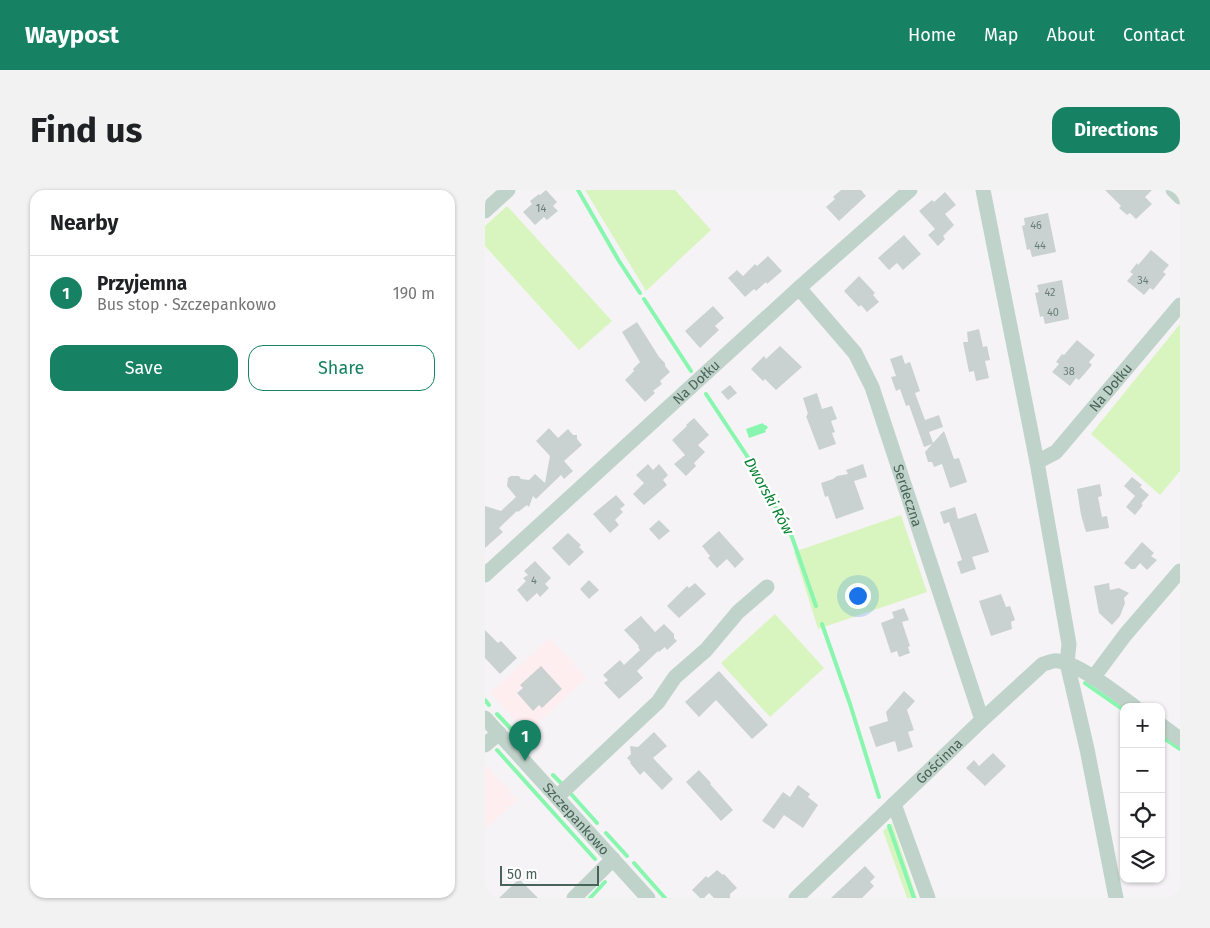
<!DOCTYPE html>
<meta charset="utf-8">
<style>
body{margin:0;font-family:"Fira Sans",sans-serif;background:#f2f2f2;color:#202124}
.controls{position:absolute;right:15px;bottom:15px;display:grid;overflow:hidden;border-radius:10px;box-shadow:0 1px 4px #0004}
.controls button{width:45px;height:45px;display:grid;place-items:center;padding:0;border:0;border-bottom:1px solid #e0e0e0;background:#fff;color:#202124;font:25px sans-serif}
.scale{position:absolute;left:15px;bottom:12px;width:99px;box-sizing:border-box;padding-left:5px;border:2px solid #486358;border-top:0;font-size:14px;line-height:18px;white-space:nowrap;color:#486358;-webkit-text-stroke:4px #fff;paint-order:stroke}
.you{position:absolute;left:372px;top:405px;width:18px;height:18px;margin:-12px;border:4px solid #fff;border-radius:50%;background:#1a73e8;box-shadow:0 0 0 8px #1a73e833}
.badge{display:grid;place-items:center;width:32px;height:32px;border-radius:50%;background:#168263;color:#fff;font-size:16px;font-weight:700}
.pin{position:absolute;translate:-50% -41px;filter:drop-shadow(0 1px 2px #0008)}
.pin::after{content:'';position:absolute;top:26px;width:18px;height:15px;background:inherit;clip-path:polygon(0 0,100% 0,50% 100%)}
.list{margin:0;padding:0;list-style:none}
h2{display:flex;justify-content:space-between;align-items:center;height:65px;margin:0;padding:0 20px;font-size:21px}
h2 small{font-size:16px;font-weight:400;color:#757577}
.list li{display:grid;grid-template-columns:32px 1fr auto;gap:15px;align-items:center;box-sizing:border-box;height:75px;padding:0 20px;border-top:1px solid #e0e0e0}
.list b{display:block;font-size:19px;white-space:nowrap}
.list p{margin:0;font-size:16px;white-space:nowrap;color:#757577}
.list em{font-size:16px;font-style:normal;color:#757577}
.actions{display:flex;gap:10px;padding:15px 20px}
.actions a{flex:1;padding:11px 0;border:1px solid #168263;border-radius:15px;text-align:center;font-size:18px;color:#168263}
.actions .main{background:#168263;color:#fff}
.icon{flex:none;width:28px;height:28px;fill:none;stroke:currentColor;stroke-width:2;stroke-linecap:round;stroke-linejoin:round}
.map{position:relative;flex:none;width:695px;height:708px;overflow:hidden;border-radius:15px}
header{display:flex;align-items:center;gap:30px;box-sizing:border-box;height:70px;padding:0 25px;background:#168263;color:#fff}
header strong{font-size:24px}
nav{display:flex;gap:28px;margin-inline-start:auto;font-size:18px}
.intro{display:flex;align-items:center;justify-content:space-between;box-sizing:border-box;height:120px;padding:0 30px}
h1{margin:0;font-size:35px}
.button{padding:12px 22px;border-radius:15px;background:#168263;color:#fff;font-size:18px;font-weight:700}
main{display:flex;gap:30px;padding:0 30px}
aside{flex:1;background:#fff;border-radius:15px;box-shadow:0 1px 4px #0004}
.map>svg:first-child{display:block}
</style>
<header>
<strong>Waypost</strong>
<nav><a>Home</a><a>Map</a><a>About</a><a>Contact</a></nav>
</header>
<div class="intro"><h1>Find us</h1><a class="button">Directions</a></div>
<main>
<aside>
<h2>Nearby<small></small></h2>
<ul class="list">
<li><span class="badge">1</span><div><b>Przyjemna</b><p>Bus stop · Szczepankowo</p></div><em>190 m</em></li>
</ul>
<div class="actions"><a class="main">Save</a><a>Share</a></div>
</aside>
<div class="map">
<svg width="695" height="708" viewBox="0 0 695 708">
<rect width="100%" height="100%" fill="#f5f3f5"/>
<path fill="#feeef0" d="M65 448 101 488 42 543 5 503Z
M0 575 32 610 0 639Z"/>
<path fill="#d9f5bf" d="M100 0H190L226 40 161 101Z
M22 16 127 131 94 160 0 56V36Z
M695 134V281L675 305 606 244Z
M416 325 442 402 333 439 309 362Z
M290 424 339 478 285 527 236 473Z
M407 633 432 708H422L398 641Z"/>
<path fill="#88f6ae" d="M278 233 279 235H281L283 238 280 240 281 242 264 248 261 239Z"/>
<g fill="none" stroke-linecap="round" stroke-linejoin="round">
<path stroke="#88f6ae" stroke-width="4" d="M93 0 134 71 155 103
M159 109 206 181
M221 204 266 272 307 347 331 416
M337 434 365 514 394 607
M600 493 639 520
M0 510 4 515
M12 524 30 543
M676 546 695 559
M12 560 110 669
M68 585 77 594
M86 604 112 633
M404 636 429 708
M121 643 142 666
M149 673 180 708
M105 708 120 692"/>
</g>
<path fill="#cad2d1" d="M61 0 72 12 68 16 73 21 62 30 59 27 50 35 38 22 47 14 45 11 54 4 55 5Z
M356 0H376L381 6 354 31 341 17 350 9 348 7Z
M620 0H667L660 7 667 14 651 29 645 23 642 25 634 18 636 16Z
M460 2 471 15 460 24 469 35 458 46 460 49 453 56 443 45 450 39 434 21 447 10 449 12Z
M563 23 571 62 547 67 545 59 542 60 537 36 540 35 539 28Z
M419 45 436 64 418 80 412 73 404 80 393 68Z
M666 60 684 75 678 82 681 84 668 100 665 98 659 105 642 91 648 84 645 82 652 73 653 75Z
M283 66 297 81 282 94 281 92 271 101 269 99 260 107 243 88 252 80 258 86 270 74 272 76Z
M374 86 390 103 388 105 394 112 382 122 376 115 374 117 359 101Z
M577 90 584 129 560 134 558 126 555 127 550 103 554 102 552 95Z
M228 116 239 128 230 136 234 140 215 158 200 141Z
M152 132 174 167 180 173V176L185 182 175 191 177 194 168 201 170 203 160 212 140 190 149 181 148 179 155 172 137 142Z
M494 139 498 157 502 156 505 170 500 171 504 188 491 191 489 181 484 182 478 152H483L482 142Z
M592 150 610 165 604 172 607 175 601 182 594 190 591 188 585 196 567 182 574 174 571 172 577 164 579 165Z
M295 156 317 177 291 200 280 189 278 191 266 179 279 166 281 169Z
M417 165 420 174 425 172 435 201 430 203 440 230 454 225 458 237 444 242 448 253 459 241 469 269 474 268 482 292 465 298 457 274 449 277 447 272H443L440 262 447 254 439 257 424 215 421 216 415 199 411 201 406 187 411 186 405 169Z
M245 195 252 203 243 210 236 202Z
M332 203 337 219 347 216 352 229 346 231 350 242 347 243 351 254 334 260 321 226H322V224H323L318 208Z
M209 228 224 245 213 255 220 262 209 273 211 276 201 286 189 274 200 265 187 250 202 236 201 235Z
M64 238 73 248 83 239 88 245H92V249L97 255 79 271 88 281 79 289 76 285 51 309 48 306 44 317 42 315 33 322 32 321 14 338 18 342 0 358V316L16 321 31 307 22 296 23 288 26 286H34L36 289 44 290 50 284 60 293 65 266 51 251Z
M163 274 168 280 174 274 183 285 178 290 182 295 159 315 148 304 159 293 151 285Z
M378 274 382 287 369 291 379 319 351 329 343 306 340 307 336 293 348 289 352 286 363 284 361 280Z
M647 287 657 295 655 297 664 305 656 314 658 315 650 325 641 317 650 306 639 296Z
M615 294 617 306 613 307 617 327 622 326 624 338 601 342 596 325 592 299Z
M131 305 140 315 135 319 138 322 130 330 134 335 125 343 108 324Z
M470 317 473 329 491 323 504 362 487 367 491 379 476 384 472 372 477 370 470 349 464 332 459 334 455 322Z
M174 330 185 341 174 350 164 339Z
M234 341 259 369 250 378 242 369 232 378 223 368 225 366 217 356Z
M83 343 96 355 94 357 99 362 84 376 67 358Z
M657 352 669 363 666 366 672 370 662 380 655 373 650 379H646L639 373Z
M50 371 66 388 60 394 64 398 55 407 52 403 42 412 32 400 41 391 38 388 43 385 39 381Z
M104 390 114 400 104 409 95 399Z
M210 393 221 404 194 428 182 416 202 396 204 398Z
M624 393 625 400 634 398 644 403 639 408 640 413 635 426 627 435 614 423 609 396Z
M516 404 521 417 525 416 530 430 526 432 527 439 506 446 494 411Z
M419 418 424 430 417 432 425 456 423 457 425 463 414 467 412 461 406 463 396 433 409 428 407 422Z
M156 426 170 442 179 434 189 444V448L192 451 182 460 180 457 174 462 173 461 152 481 158 488 134 509 119 493 123 490 118 485 135 470 139 475 155 460 153 457 154 456 139 440Z
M0 440 13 453 16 451 32 468 15 484 0 468Z
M56 476 77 499 57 518 54 515 48 521 32 503 38 498 35 495Z
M234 481 283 535 267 549 231 510 214 527 200 512Z
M419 501 430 511 422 520 429 540 423 542 428 557 413 562 410 551 391 557 384 537 403 531 401 522Z
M169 542 182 556 168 568 188 589 177 600 159 581 155 585 145 573 146 572 142 568 146 564 145 556 153 557Z
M508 563 521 576 500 596 481 578 489 570 494 576Z
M214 580 226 593 225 594 248 620 236 631 201 592Z
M313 595 325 604 323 607 333 615 318 638 299 625 289 639 277 631 298 602 305 607Z
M380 676 390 687 385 692 389 696 377 708H346Z
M232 680 238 685 239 684 252 698 245 704V708H229L224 703 219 708H215L207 700 221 686 223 688Z
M34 689 53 708H14Z"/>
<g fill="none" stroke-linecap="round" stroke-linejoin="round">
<g stroke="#c0d3cb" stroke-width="15">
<path d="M498 0 552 272 584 454 582 473 602 559 631 708"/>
<path d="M688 0 695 7"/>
<path d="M0 21 23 0"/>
<path id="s1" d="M314 98 370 163 387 197 497 530"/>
<path id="s2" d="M552 272 571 262 695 115"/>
<path id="s3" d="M0 385 314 98 425 0"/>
<path d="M608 488 640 445 695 381"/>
<path id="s4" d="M0 528 163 708"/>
<path d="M676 535 695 549"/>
<path d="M0 555 14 543"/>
<path d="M72 607 173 512 190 487 221 460 253 422 282 397"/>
<path d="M409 614 443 708"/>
<path d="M89 708 128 669"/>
<path id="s5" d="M311 708 497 530 558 474C563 473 568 470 573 471 593 473 632 504 650 517"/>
</g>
</g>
<g text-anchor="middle" stroke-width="5" stroke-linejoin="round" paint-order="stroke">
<g font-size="11" fill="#687f76">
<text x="56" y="22">14</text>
<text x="551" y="39">46</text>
<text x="555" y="59">44</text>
<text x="658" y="94">34</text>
<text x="565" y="106">42</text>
<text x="568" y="126">40</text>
<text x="584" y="185">38</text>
<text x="49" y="394">4</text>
</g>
<g font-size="14" fill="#486358" stroke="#fff">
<text dy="5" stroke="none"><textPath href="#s3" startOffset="286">Na Dołku</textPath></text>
<text dy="5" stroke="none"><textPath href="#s2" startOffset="106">Na Dołku</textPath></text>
<text dy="5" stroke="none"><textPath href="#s1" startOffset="238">Serdeczna</textPath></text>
<text dy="5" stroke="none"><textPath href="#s5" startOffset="198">Gościnna</textPath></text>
<text dy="5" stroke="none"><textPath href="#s4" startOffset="136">Szczepankowo</textPath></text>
</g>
<g font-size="15" font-style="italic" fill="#068130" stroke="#fff">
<text transform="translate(284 306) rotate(61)" y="5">Dworski Rów</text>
</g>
</g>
</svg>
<div class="controls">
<button>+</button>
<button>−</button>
<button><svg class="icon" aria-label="locate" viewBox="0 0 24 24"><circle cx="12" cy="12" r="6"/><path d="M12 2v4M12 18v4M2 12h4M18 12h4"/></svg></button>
<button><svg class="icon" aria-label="layers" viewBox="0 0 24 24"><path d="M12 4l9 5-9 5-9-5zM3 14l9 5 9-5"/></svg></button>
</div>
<div class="scale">50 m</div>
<div class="you"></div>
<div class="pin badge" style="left:40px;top:571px">1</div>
</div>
</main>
